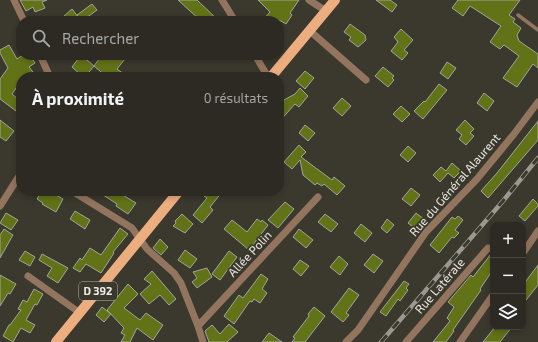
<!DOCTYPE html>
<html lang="fr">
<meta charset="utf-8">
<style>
body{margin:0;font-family:"Exo 2",sans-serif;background:#38362f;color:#f1f3f6}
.controls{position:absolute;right:12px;bottom:12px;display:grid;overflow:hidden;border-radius:8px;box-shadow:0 2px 6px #0003}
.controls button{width:36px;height:36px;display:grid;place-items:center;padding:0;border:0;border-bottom:1px solid #484640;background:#2c2a22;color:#f1f3f6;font:20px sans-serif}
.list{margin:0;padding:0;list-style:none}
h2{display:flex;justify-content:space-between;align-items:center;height:52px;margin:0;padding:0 16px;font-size:17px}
h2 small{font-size:13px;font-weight:400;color:#a6a7a5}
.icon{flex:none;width:22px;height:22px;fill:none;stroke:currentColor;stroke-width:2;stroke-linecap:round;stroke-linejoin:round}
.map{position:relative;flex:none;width:538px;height:342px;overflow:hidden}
.search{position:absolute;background:#2c2a22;box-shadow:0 2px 6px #0003;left:16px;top:16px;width:268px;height:44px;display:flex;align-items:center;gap:10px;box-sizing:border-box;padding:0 14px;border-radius:16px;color:#a6a7a5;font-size:15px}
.panel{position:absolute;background:#2c2a22;box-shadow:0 2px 6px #0003;left:16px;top:72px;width:268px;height:124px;border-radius:16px}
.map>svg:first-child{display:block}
</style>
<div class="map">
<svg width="538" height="342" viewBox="0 0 538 342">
<rect width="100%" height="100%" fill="#3b382e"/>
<path fill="#627317" stroke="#a2a59a" d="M20 0H47L42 2 45 8 35 12 33 7 26 11Z
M178 0H197L219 21H201Z
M258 0H299L290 13 292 15 286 24 281 21H262L270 12Z
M376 0H390L397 5 392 12Z
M458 0H520L509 15 515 19 513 22 521 28 517 35 519 41 538 54V68L533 64 517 87 503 78 519 56 504 45 500 49 490 42 501 26 470 6 463 16 452 8Z
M92 4 97 10 82 21 77 15Z
M72 9 79 18 75 21H66L63 17Z
M350 24 365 35 366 40 358 47 349 40 351 37 344 32Z
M401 29 413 40 404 50 408 53 402 60 391 51 398 42 394 37Z
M9 45 17 59 23 55H30L35 63 29 67 37 77H21V81L12 94 21 102V105L16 111 0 99V79L8 68 0 53V50Z
M81 55 94 66 85 77H83L72 67Z
M102 55H128L117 69 128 77H107L94 66Z
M447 62 456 68 448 79 440 73Z
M383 67 394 76 392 78 394 80 388 87 375 76Z
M305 71 314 78 305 89 296 81Z
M439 84 447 90 423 119 414 111 424 101 425 102Z
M300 88 308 96 299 107 295 104 279 122V106L284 100 295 94Z
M484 93 494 101 487 111 477 103Z
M342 98 351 106 342 116 333 108Z
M401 106 410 114 402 122 393 114Z
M0 120 14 131 6 141 0 137Z
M465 120 474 129 470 133 474 136 466 145 459 139 462 135 456 130Z
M538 121V140L488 198 481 191 497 173Z
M305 125 315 133 308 141 299 133Z
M299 145 306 152 301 157 332 180 334 177 345 186 337 195 324 184 322 186 317 183 315 185 303 175 300 160 292 169 284 162Z
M408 146 416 153 408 162 400 155Z
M452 163 461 171 454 178 448 173 440 182 433 175 441 167 446 171Z
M411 188 420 195 411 206 402 199Z
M42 191H49L63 199 56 212 42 204 43 203 37 199Z
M97 191H116L136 203 128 214 116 206 117 204Z
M208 191H223L210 207 213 210 202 223 193 215 207 198 204 196Z
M533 199 538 204V206L525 221 519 216Z
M285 202 294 209 278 228 268 220Z
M75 211 90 220 85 229 70 219Z
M6 213 18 220 11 230 0 223Z
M416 213 425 220 419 227 416 225 414 228 408 223Z
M182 214 193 224 185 233 173 226 176 223 175 221Z
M325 214 338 224 331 232 318 222Z
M458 216 463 220 455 230 459 233 454 238 452 237 439 253 430 245 452 217 455 219Z
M257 219 261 222 262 220 268 225 249 250 224 229 232 220 247 232Z
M387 219 394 225 387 233 381 228Z
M361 224 372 233 365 242 354 233Z
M120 228 128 234 113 252 114 253 101 273 86 264 80 272 73 268 80 258 82 260 90 248 101 255Z
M4 229 13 235 0 258V235Z
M299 229 313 240 306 248 293 237Z
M160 239 168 247 161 255 153 248Z
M185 250 197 259 190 268 178 260Z
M25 251 35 257 30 266 19 260Z
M229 251 237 257 220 280 212 274Z
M42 254 68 268 58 283 47 276 52 268 39 260Z
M373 254 383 261 374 273 364 265Z
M491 254H493V268L491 267 490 269 492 271 480 289 481 290 453 330 454 331 446 342H433L450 321 447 318 454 307 448 302 471 275 473 277Z
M339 256 348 264 340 275 330 267Z
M300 260 309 266 301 276 293 269Z
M538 265V285L523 304V285Z
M207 268 212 277 197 288 192 282 197 278 193 272Z
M152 271 176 299 169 305 160 295 149 304 140 294 151 284 144 279Z
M261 274 268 279 262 289 267 293 260 303 254 299 252 302 250 301 234 324 224 316 239 295 243 298Z
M0 275 16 284 10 294 8 293 0 306Z
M404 281 409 284 406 288 408 290 400 301 398 299 386 316 380 312Z
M128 284 138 294 124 308 140 320 146 313 163 325 153 340 137 328 130 342H121L125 335 121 333 124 328 107 310Z
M349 288 359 295 346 313 349 315 343 322 331 312Z
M34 289 43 294 37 305 35 304 26 320 35 325 30 333 21 328 13 342 3 336 9 325H10L21 310 18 309 23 300 27 302Z
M102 307 111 314 104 322 96 315Z
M314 307 325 316 305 342H292L295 338 293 337 309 316 308 314Z
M229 324 238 332 227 342H209L205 331 212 325 220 334Z
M495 327H512L500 342H483Z
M269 333 282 342H262Z"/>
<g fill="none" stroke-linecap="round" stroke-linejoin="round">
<path stroke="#93745e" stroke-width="3.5" d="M518 15 538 30"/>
<path stroke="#93745e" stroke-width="7" d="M14 0 24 21
M222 0 235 21
M309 0 326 11
M310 31 366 80
M40 55 50 77
M255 55 268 77
M72 191 132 228 147 249 174 273 181 283 198 326 203 342
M0 206 21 173
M523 253 538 231
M28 276 80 313
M198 326 318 197
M346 342 358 330 426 232 477 179 514 134 538 102
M406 342 488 248 493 249
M460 342 493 295"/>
<path stroke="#edae7f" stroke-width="10" d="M271 77 335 0
M56 342 179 191"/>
<defs>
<path id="rail" d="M381 342 503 201 538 158"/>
</defs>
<use href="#rail" stroke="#9b9891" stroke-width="4.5"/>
<use href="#rail" stroke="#3b382e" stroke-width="3" stroke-dasharray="9" stroke-linecap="butt"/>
</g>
<g text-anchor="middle" stroke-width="3.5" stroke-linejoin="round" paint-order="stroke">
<rect fill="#3b382e" stroke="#b8b5ad" stroke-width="1" x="79" y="282" width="38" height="18" rx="3"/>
<g font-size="11" font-weight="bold" fill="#edeae4">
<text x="98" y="295">D 392</text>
</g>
<g font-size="12" fill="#edeae4" stroke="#3b382e">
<text transform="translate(455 185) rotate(-49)" y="4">Rue du Général Alaurent</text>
<text transform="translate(250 254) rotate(-47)" y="4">Allée Polin</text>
<text transform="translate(440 286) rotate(-49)" y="4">Rue Latérale</text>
</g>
</g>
</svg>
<div class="controls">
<button>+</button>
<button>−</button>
<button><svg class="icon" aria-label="layers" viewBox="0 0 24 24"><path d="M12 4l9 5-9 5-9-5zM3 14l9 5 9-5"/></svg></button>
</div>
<div class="search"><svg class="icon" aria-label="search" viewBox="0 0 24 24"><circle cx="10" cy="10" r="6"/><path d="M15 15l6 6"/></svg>Rechercher</div>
<section class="panel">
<h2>À proximité<small>0 résultats</small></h2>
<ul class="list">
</ul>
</section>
</div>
